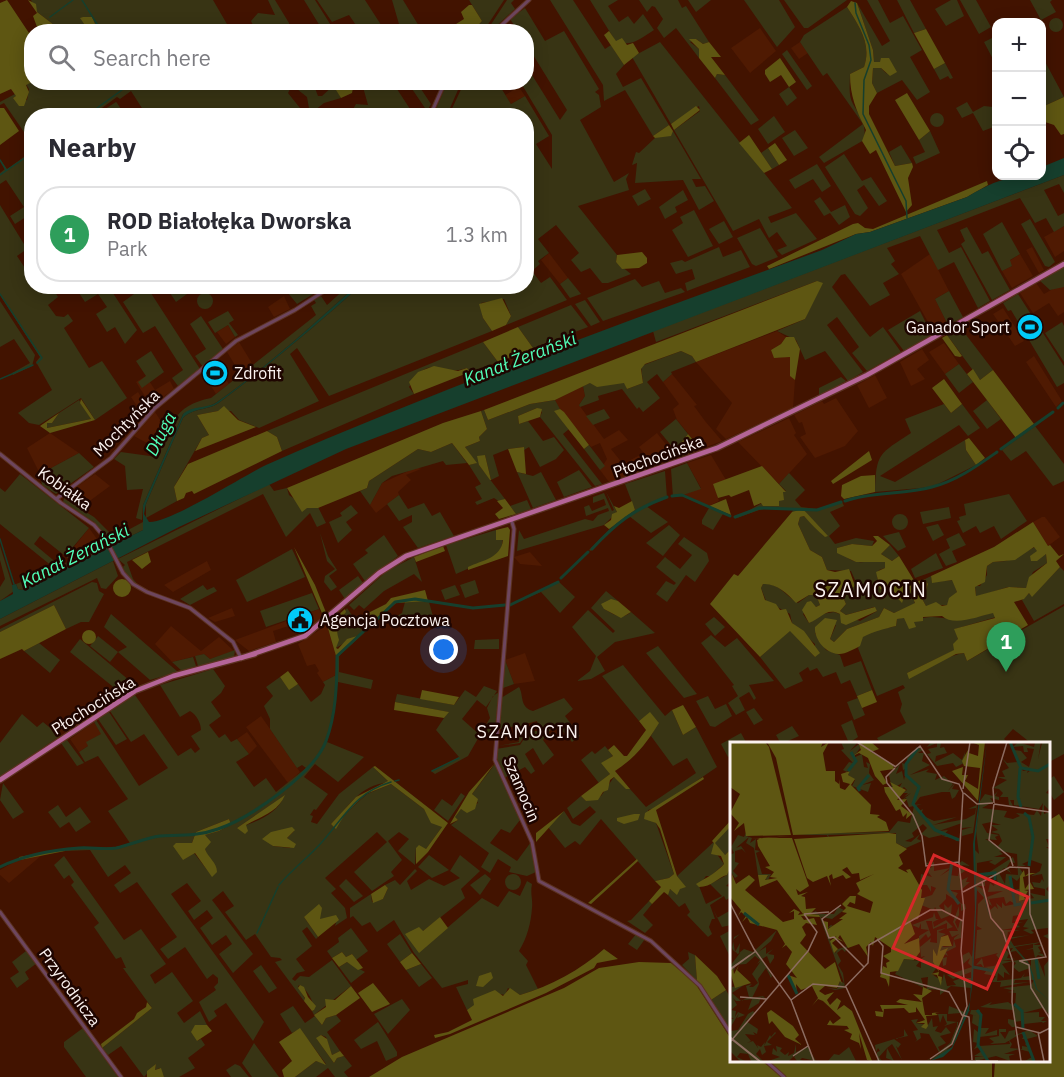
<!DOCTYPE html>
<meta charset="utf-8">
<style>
body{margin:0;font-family:"IBM Plex Sans",sans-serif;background:#f7f7f7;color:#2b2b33}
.controls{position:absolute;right:18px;top:18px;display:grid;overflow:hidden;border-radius:12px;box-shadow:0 3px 15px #0003}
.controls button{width:54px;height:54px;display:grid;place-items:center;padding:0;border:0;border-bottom:2px solid #e1e1e2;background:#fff;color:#2b2b33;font:30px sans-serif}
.you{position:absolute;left:444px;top:650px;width:21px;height:21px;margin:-15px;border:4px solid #fff;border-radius:50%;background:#1a73e8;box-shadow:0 0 0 9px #1a73e833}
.badge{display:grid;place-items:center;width:39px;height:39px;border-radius:50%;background:#18738c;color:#fff;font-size:20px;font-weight:700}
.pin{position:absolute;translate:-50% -50px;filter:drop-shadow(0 2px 3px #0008)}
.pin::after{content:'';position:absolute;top:32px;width:21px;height:18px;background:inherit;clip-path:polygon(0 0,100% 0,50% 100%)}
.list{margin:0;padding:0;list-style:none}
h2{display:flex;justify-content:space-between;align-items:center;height:78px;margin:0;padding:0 24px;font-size:26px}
h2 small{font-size:20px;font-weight:400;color:#7c7c81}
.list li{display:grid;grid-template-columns:39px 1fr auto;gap:18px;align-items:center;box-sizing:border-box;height:96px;margin:0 12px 12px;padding:0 12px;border:2px solid #e1e1e2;border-radius:24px}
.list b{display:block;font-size:22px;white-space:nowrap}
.list p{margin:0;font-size:20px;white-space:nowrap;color:#7c7c81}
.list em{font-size:20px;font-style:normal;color:#7c7c81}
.icon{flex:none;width:33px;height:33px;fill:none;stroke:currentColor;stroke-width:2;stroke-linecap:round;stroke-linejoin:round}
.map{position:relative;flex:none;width:1064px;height:1077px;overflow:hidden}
.search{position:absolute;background:#fff;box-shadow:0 3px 15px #0003;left:24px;top:24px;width:510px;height:66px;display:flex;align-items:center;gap:15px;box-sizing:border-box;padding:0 21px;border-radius:24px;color:#7c7c81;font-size:22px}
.panel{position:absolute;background:#fff;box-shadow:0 3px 15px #0003;left:24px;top:108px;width:510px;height:186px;border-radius:24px}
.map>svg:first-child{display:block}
</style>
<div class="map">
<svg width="1064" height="1077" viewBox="0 0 1064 1077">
<rect width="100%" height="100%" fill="#421300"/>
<path fill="#4f1a02" d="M760 28 776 51 750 73 731 48Z
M800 42 808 53 799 59 791 48Z
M519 87 525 96 511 104 505 95Z
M1064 226V251L1055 257 1044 237Z
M1032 247 1044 270 1039 273 1026 250Z
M549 253 568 278 560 284 541 260Z
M930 254 949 291 935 299 948 325 933 331 901 274Z
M1020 254 1033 276 1012 288 1002 271 1012 266 1009 261Z
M1036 283 1044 294 1058 286 1064 287V312L1058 316 1049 303 1033 313 1020 293Z
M284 296 290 309 274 317 268 307Z
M1003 308 1024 341 1015 346 993 314Z
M228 325 235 337 226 344 217 332Z
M777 331 786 337 781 344 771 350 778 358 790 356V375L795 380 793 408 726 439 716 429 732 403 696 362Z
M239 342 253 365 241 375 227 352Z
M944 343 959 364 945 374 929 352Z
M922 349 929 360 917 369 925 379 911 386 900 362Z
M1034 356 1062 401 1056 407 1026 362Z
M214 362 229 384 216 394 203 373Z
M672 374 697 405 694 406 705 421 722 441 701 449 677 420 673 409 679 404 663 382Z
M875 375 887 398 869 408 857 385Z
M146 376 155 390 170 381 174 389 151 406 136 382Z
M583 386 585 396 579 405 604 439 619 430 628 440 611 449 623 464 640 455 649 468 609 482 600 470 607 459 600 443 591 447 558 407 555 400Z
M138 392 149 410 143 415 131 397Z
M836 398 858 431 845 446 815 458 800 437 806 434 802 422 799 423 794 415 822 401 824 404Z
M155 412 168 432 158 455 152 452 154 447 134 436Z
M789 418 796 433 794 435 807 454 779 484 738 442Z
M50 433 79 453 40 474 27 448Z
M657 433 675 456 652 463 639 447Z
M711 455 726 480 714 484 719 501 709 506 682 495 701 488 687 463Z
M417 467 421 469 406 475 411 480 398 492 399 495 376 513 370 505 382 483Z
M95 474 110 486 80 508 65 499V495Z
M1042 517H1045L1060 537 1048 546 1033 522Z
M89 528 97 539 75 549 73 548Z
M530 552 542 566 520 564 514 557Z
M207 561 211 570 173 592 164 585Z
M232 608 235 616 215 622 208 618Z
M319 609 324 618 310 628 307 620 273 631 276 642 249 651 235 640Z
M327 625 336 656V675L323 682 317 673 319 671 315 664 307 666 298 644Z
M171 626 201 651 219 637 234 651 210 659 204 654 172 662 155 644Z
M525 653 535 681 514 684 505 660Z
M261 716 300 772 288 783 246 727Z
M94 722 102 734 87 742 88 746 79 752 70 739Z
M247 732 257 746 249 754 237 739Z
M42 855 9 883 0 875V870L16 861Z"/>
<path fill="#383414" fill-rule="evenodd" d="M31 0H213L231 31H160V26L152 24 139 31H98L85 17 81 18 89 31H62L37 12Z
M268 0H275L289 23V26L273 31H256L251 21 258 13 275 15Z
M304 0H315L332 27 329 29 322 25 323 31Z
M317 0H365L385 31H360L349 15 332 22Z
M392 0H403L422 31H401Z
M469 0H504L483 32 473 31 482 21Z
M507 0H514L511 3 515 9 491 31 486 32Z
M550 0H573L605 49 611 45 624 65 616 74 623 87 641 78 669 125 653 136 625 90 604 101 603 85Z
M590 0H618L608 6 619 22 628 16 634 24 643 14 654 30C641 38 633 47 616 42Z
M639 0H678L682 8 686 6 709 42 703 44 696 39 690 42 699 49V58L676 28 664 38 657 28 663 19 655 7 652 6 647 12Z
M688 0H711L696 12Z
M744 0H779L795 27 777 47Z
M784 0H847L808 28H804Z
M867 0H878L890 23 903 16 922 50 910 57 930 92 917 100 902 80 877 93 872 83 873 68H881L887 74 880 62H874L873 50 857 3 882 46 890 41Z
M897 0H910L926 29 914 33Z
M951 0H957L964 16 946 26 935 9Z
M960 0H976L991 27 979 34Z
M1030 0H1052L1050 2 1056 12 1041 20Z
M847 7C859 26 872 44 864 67L850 74C850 83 848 96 853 104 860 116 867 125 864 140L824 163 819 157 863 124 827 73 823 76 800 42 804 35Z
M525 8 545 41 564 31 599 89 595 92 599 95 601 107 580 120 614 182 629 173 626 179 629 190 578 206 617 255 616 262 631 274 608 283H602L590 268 581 272 571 260 579 253 556 225 538 239 549 253 538 261 540 264 532 271 541 283 550 277 567 300 506 325 511 316 504 299 481 303 483 318 492 331 329 396 297 348 290 354 319 401 259 428 239 420 231 411H218L197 415 209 435 202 438 174 487 177 501 146 518V504L183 418C194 407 209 411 220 402 268 366 314 327 359 287L526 286V116L449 115 464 83 478 85 498 83 511 104 525 96 549 136 536 144 552 169V135L521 83 526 82 527 67 560 120 567 110 527 45 526 32 518 31 510 19Z
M1049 25a7 7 0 1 1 14 0a7 7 0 1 1-14 0Z
M996 36V65L984 42Z
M660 42 792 208 768 217 771 223 796 213 817 239 782 255 777 250 787 246 777 232 769 238 759 219 733 231 674 130 700 111 699 106 671 124 632 57Z
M787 50 812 86 807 90 782 54Z
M1042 56 1064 97 1042 107Z
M945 63 953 78 950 79 948 76 940 80 934 69Z
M717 74 725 75 759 120 751 125 715 78Z
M32 82 313 83 318 96H322L334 85 341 98 324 103 310 114 307 97 292 85 288 93 304 113 302 115 147 116 131 91 120 99 117 97 95 113 96 115 32 116 31 131 26 135 4 103 0 105V102L15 94 17 96 13 98 27 100 29 89 26 84Z
M371 83H393L414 115H350L356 104 368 105 363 87Z
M408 83H417L431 104 427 111Z
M447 83H461L447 115 433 116Z
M789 87 797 98 787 106 779 94Z
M116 102 117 103 125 115H109L105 109Z
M967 102 973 112 984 106 993 107 996 115V126L983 131 973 113 962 118 956 108Z
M930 120a7 7 0 1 1 14 0a7 7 0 1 1-14 0Z
M774 116 785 132 768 144 758 129Z
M795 130 808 148 794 156 782 138Z
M673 131 701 179H692L696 187 705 186 714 201 699 210 683 180 635 183 637 163 632 165 636 152 639 153 655 138Z
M930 131 940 153 916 164 913 157 925 152 919 140Z
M901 145 912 163 895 166 889 152Z
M768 148 779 165 772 169 761 153Z
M31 152V219L29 215 15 224 10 216 24 207 6 180 0 184V173L5 169 0 159 7 169Z
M844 154 862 181 871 177 887 201 879 206 864 185 857 190 868 208 860 216 855 214 825 167Z
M817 164 831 186 822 192 813 179 795 189 789 180Z
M1064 175V193L1059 184 1044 190 1058 216 1064 213V226L1054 232 1046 218 1035 223 1020 198 937 230 949 253 961 247 990 301 978 308 954 262 938 270 920 236 887 248 895 261 891 264 899 274 883 283 890 295 870 306 845 274 841 275 832 287 865 331 870 337 883 327 901 352 867 371 852 353 859 347 837 317 827 325 863 372 848 381 825 351 805 360 796 340 777 331 805 319 817 281 656 342 653 331Z
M645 189 651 199 638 206 632 196Z
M683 190 688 200 675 207 677 212 665 219 659 207Z
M820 197 831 212 845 205 850 217 839 225 830 213 824 216 814 201Z
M0 205 27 249 17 256 25 268 31 265 32 286 52 287 58 297 48 305 56 316 64 317 68 314 73 321 64 328 89 368 102 361 127 398 95 420 81 398 39 425 29 423 18 413 52 390 36 362 40 357 0 295Z
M694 210 713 246 688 257 672 230 683 223 680 217Z
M1030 219 1055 262 1049 267 1045 266 1021 224Z
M724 221 733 237 719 244 709 229Z
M1002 222 1020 254 1010 260 1012 266 1002 271 983 234Z
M967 227 982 254 988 251 1010 290 992 300 961 244 965 241 960 230Z
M760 228 778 257 756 266 752 264 737 238Z
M719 247 723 257 741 250 750 267 687 291 685 283 695 279 692 269 676 274 670 263 682 260 685 262Z
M1064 266V287L1050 290 1039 280Z
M568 278 581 294 570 298 560 284Z
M635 279 642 287 659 281 665 293 681 288 685 292 603 321 587 298Z
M75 287H109L137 330 125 344 115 327 107 332 96 314 107 307 98 294 85 302Z
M130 287H147L200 369 178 386 172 378 183 370 155 326 143 333 123 302 134 294Z
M166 287H182L187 294 176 302Z
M283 287H315L318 291 297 304Z
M347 287H355C311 326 266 368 217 402 207 409 193 408 183 414L143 505 142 520 136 518 143 489 127 490 125 466 114 459 121 452 157 457C172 424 173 406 211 398L316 315 311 306 316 303 314 300 321 296 327 305Z
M949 291 963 317 948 325 935 299Z
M197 301a8 8 0 1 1 16 0a8 8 0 1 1-16 0Z
M1018 294 1064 366V383L1057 387 1011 310 1008 311 1003 303Z
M585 300 600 322 591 326 575 304Z
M0 301 35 355 32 366 13 375 12 373 30 363 14 339 0 347Z
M571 305 588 327 533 348 518 327Z
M228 311 234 320 229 323 238 335 235 337 228 325 215 333 208 322Z
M920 311 932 335 904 351 888 330Z
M201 316 223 349 203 367 195 356 206 349 190 324Z
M1062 322 1064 326V362L1045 333Z
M960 327 993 370 980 380 947 335Z
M483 342 498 362 470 372 467 368C439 378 431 350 409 387L414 394 282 451 277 437 267 431Z
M151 351 164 372 142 388 138 382 146 376 136 361Z
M681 351 692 356 696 362 671 372 672 374 663 382 657 374 647 382 660 398 643 412 639 407 637 409 622 389 598 396 599 400 580 407 579 405 585 396 583 386 590 383H625L627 389 643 383 641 366Z
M959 364 973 382 959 393 945 374Z
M841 377 846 381 819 396V388Z
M79 400 91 419 47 428V423H52L59 413Z
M555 400 560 409 555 412 569 429 563 434 602 484 595 486 540 417 542 412 537 408 518 416 519 424 528 421 543 441 554 437 564 450 556 459 540 467 529 447 524 450V447L508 449 493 455 499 476 491 480 485 455 479 465 505 499 500 502 494 498 477 505 475 502 482 499 475 487 481 484 469 465 476 463 465 447 480 441 479 437 487 429 481 411 484 410 488 420 530 404Z
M987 400 1001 419 987 429 973 411Z
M944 404 951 413 962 404 980 428 968 436 959 425 880 476 895 482 965 440 966 450 976 465 932 487 875 492C876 453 879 454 911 433L905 419Z
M604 409 610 418 593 425 586 416Z
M676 419 688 434 681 443 682 446 674 449 660 432Z
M1035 426 1064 464V481L1053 486 1026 451 1011 461 1002 450Z
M452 443 467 463 446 465 443 461 392 476 382 483 370 505 360 491 367 488 369 481 418 449 431 452Z
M589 445 605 466 600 470 584 449Z
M79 453 94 467 56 494 42 485 40 474Z
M687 463 701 489 683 495 731 515 723 514 713 530 702 524V520L709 508 682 496 673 497 671 469Z
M579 470 592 487 564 497 557 482Z
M665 471 667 498 646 506 668 522 651 533 629 516 616 524 591 551 589 550 615 524 635 510 625 484Z
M517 472 533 476 541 472 556 500 533 508Z
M789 473 805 490 795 500 801 507 817 509 842 502 844 506 830 512 840 526 829 536 835 544 856 538 874 541 872 546 852 544 837 548C858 571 862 558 885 562V568L879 570 877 577 883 591 894 594 897 599 905 597 907 587 912 590 915 604 894 613 884 608 879 617 847 629 834 642 830 639 836 625 815 633 826 650 840 655 844 667 861 661 872 690 857 696 850 680 841 684 836 672 823 677 817 668 810 671 808 667 799 673 803 681 785 689 760 657 790 630 815 657V644L792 623 790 614 766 601 761 588 763 584C778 582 787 597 798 603L809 595 816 594 820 605 816 607 813 604 803 614 809 623 822 614 834 612 860 621 877 611 874 607 846 615 840 611 846 604 842 595 851 590 855 580 851 571 827 570 822 557 810 550 798 524 800 517 804 516 825 537 803 509 796 513 792 512 794 508 762 509 734 519 762 503 779 501 783 492 786 491 779 484Z
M20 474 89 528 73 547 74 557 69 559 40 536 34 544 58 564 53 567 0 524V488L5 492Z
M269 484 274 491 287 488 289 495 307 508 318 507 326 523 317 527 310 513 286 537 263 494 127 562 133 579 142 589 126 576 123 567 125 565 118 559Z
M606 492 617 512 604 525 517 551 519 530 524 539 585 519 593 521 598 515 609 511 608 508 586 516 584 507 589 505 592 511 606 505 604 499 593 503V497L604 493 612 511 614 510Z
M1009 494 1027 521 1001 539 994 526 980 533 976 526 963 533 957 521 960 520 959 517 966 515 964 504Z
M65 495V499L94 517 111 534 106 536 94 522 63 502Z
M399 495 408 509 424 503 432 516 440 512 454 536 418 548 403 527 412 522V515L399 521 387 504Z
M527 500 531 509 516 514 510 506Z
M351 505 358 513 346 522 352 530 338 543 329 522 342 516 340 513Z
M949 507 951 518 923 524 920 512Z
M892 522a8 8 0 1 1 16 0a8 8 0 1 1-16 0Z
M143 522V530L22 590 18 589 16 584 53 570Z
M938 524 944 535 933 541 926 527Z
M669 525 680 535 663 556 646 543Z
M496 530 498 540 503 539 501 550 492 558 456 574 446 545Z
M899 532 906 547 898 551 883 536Z
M320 533 328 556 337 570 329 576 337 587 331 591 324 582 325 576 335 569 327 561Z
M959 533 966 545 952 551 957 562 946 566 939 554 950 548 946 539Z
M384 535 398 556 365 581 353 564 368 553 365 550Z
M684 537 707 553 709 561 695 582 686 575 667 602 656 594 666 581 674 585 676 583 656 567 665 557 680 569 692 555 678 544Z
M890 545 899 556 892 561 881 554Z
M0 546 14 591 0 601V587L5 579 0 560Z
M1035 547 1042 556 1046 554 1047 563 1033 572 1026 588 1008 587 976 597 975 586H980L987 575V566L993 562 1006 561Z
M292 549 305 577 247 602 236 580Z
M936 553 943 568 915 578 911 569Z
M414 557 422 582 414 574 384 591 364 609 359 605 354 610 349 605 387 571Z
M113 561 118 576 106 589 101 588 97 578 0 626V619Z
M1060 567 1064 571V604L1034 621 1022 600 1029 593 1032 596Z
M358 576 363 583 345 599 339 590Z
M931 576 932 582 953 580 957 592 947 605 926 606 920 595 926 591 928 584 925 579Z
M475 580 479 593 465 598 460 585Z
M558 581 575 597 560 613 541 592 508 606Z
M92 582 97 583 99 591 104 594 89 622H81L66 629 54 605 0 632V629Z
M203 585 207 590 214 587 217 591 190 605 180 599Z
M455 585 460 595 445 600 441 590Z
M606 591 618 601 604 609C614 614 621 621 631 612L655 633 615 642 597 657 605 671 591 679 577 681 590 671 596 656 572 627 588 610 613 633 615 631 591 608Z
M312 593 319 609 266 627 260 611Z
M416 600 472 607 506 606 476 608 429 602 434 620 387 622 402 613 405 602Z
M1064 606V754L1051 761 1048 757V744H1032L1013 729 1004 739 1010 744H927L922 740 918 744H881L877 738 906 723 900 711 902 704 898 692 905 688 903 685 877 696 858 648C860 645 861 641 862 638 867 629 886 629 896 626L897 619 904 617 913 622C934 611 945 622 965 619 974 618 984 615 993 612L996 617 955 629 958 639 955 650 907 673C932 671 940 657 964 653L967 661Z
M347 608 364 633 339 656V672L373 680 371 689 338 682 327 742 364 757 338 782 315 764 304 777 328 794 316 810 314 809 310 815 313 816 311 822 317 824 339 794 373 767 389 782C357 786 351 806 331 824L336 828 345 814 367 794 391 784 424 809 430 819 442 827 426 849 416 848 415 865 398 851 409 839 399 832 388 841 402 860 391 872 394 876 372 891 354 872 387 842 377 832 325 878 336 889 331 893 345 908 347 918 335 926 336 923 320 919 318 916 304 917 318 937 316 939 307 927 302 931 312 946 296 959 305 971 297 973 292 979 295 981 300 976 309 977 332 960 351 986 314 1015 312 1011 314 1010C313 1000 308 991 300 985L298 986 305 999 304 1001 275 962 282 960 280 958 271 957 255 934 246 940 225 912 234 906 223 891 212 900 253 954 233 973 219 954 232 944 226 935 212 945 200 928 213 918 207 910 194 920 188 911 201 901 187 883 171 894 264 1022 253 1041 226 1003 214 1011 217 1016 209 1022 199 1002 216 990 214 987 218 983V978L213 974 207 979 185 947 168 959 160 949 177 937 137 882 120 893 114 885 131 873 125 865 108 877 90 850 65 851V849L70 848 117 847 130 843 108 811 128 799 98 756 85 762 79 752 88 746 86 742 101 734 94 722 96 720 139 786 168 768 144 734 131 742 110 711 135 695 178 756 191 748 195 753 200 749 191 736 201 730C201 723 196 714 190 711L180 717 160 685 213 669 225 686 221 693 211 702 221 716 209 725 219 738 225 734 231 742 237 739 249 754 236 762 254 787 266 778 276 792 306 768 302 765 297 768 270 729V719L264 706 273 696 266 687 280 677 289 689 298 684 311 702 321 694 325 685 323 682 336 675V656L356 636 336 648 338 621ZM284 796C278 814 254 823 237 828ZM229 819 231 824 219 831 205 835V849L212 876 194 853 186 858 176 843H192L196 832ZM294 831 287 838 292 843 290 848 273 846 266 839Z
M111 614 178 672 150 680 118 652 110 662 90 646 98 636 118 652 127 647 104 627Z
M714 617 725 627 715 636 705 624Z
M711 635 725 647 737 638 774 681 749 685 756 698 754 700 749 692 739 698 745 710 736 715 728 703 738 696 732 686 734 685 701 643Z
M80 639 136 686 122 694 70 652Z
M499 639V649H474L475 640Z
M39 643 60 660 50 673 24 651Z
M658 646 697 694 684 698 646 653Z
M235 650 234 657 198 666 195 656 204 654 210 659Z
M193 657 196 666 182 671 172 662Z
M505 660 514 684 503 688V685Z
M623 665 665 716 672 710 683 735 696 727 717 767 657 808 648 810 650 820 656 823 674 874 669 878 655 881 601 819 580 845 575 841 565 848 548 827 564 811 572 823 580 826 596 812 590 806 573 819 567 808 581 796 586 801 601 796 614 777 630 789 646 807 696 773 687 758 673 766 651 736 658 722 650 713 639 721 602 676Z
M484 686 497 691 486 707 477 700 462 719 480 735 490 718 487 708 493 696 499 692 494 737 480 735 468 756 435 774 431 771 459 757 436 730 448 712 395 702 397 694 454 705 465 690 476 697Z
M519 687C524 695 519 707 533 711L564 698 573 709 565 716 580 736 572 742 559 727 555 730 552 728 543 740 554 755 543 765 533 748 525 754 535 771 531 774 525 767 504 778 497 758 496 749 520 745 529 731H539L537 721 526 724 527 732 520 743 498 746 519 742 516 726 500 729 501 698Z
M708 696 715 709 726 704 732 716 715 727 710 726 696 701Z
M858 698 865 715 854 720 847 702Z
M91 704 98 710 83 720 76 713Z
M754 708 763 720 754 725 746 712Z
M109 712 127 739 116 745 98 719Z
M22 714 37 727 43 722 60 736 0 777V743Z
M852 720 858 737 849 743 841 725Z
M792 726 799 736 781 744 776 735Z
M741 733 747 744H731V755L728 757 721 744Z
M67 740 84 763 77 766 61 743Z
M605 746 613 756 604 762 610 774 599 783 581 760 592 751 595 754Z
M495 764 520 820 510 833 501 829 490 843 517 861 531 842 536 872 527 876 509 872 511 867 498 859 490 873 481 867 489 853 451 825 458 820 454 817 461 809 464 810 478 803 472 794Z
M1054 776 1064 792 1054 800 1048 790V780Z
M3 783 24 812 13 819 0 800Z
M461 793 465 796 448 821 434 810 442 799 452 806Z
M58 805 66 817 80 807 91 822 76 832 69 822 60 828 48 812Z
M731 826V849L725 855 716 853 724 864 711 876H706L699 886 706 904 722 896 710 884 727 875 731 867V881L726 886 731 887V897L726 900 724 896 710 905 715 919H712L709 927 712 934 708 937 687 915 690 912 685 903 679 907 668 895V890L685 887 677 876Z
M429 855 449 870 432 878 418 867Z
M460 855 480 871 461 889 465 898 423 931 419 952 482 898 498 907 509 891 520 896 527 881 532 884C530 894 533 899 532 908 531 923 527 938 519 951L528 961 526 965 538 989 520 995 508 988 505 995 499 994 467 1010 456 987 468 984V980L442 988 414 953 394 920 377 932 370 922 362 926 353 916 350 918V908L371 894 372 902 383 899 388 888 385 885 395 880 400 885 415 869 417 871 407 881 411 890 429 879 444 886 460 878 450 871Z
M64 856 124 940 141 929 166 964 150 975 155 984 172 972 193 1001 177 1013 184 1023 200 1011 207 1025H197V1041L201 1039 205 1045 188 1058 195 1068 179 1077H164L160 1068 155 1070 156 1064 144 1077 121 1046 108 1055 102 1048 152 1008 123 968H126L121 957 116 959 94 927 99 923 71 885 74 882 69 875 64 879 54 865Z
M485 874 491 879 480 895 470 885Z
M505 882a8 8 0 1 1 16 0a8 8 0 1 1-16 0Z
M346 879 363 896 354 902 339 886Z
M649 901 652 904 643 915 653 925 645 933 627 921 631 920Z
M713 909 717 918 731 910V925L722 927Z
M351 928 368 951 356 960 352 954 346 957 342 952 332 958 327 951 339 942 338 938Z
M731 930V959L720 936Z
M637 933 645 939 637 950 628 944Z
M400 934 412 953 400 962 387 944Z
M26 951 37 963 25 972 29 979 17 988 10 978 19 972 12 962Z
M688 952 695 955 697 981 682 965 689 959Z
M347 962 365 972 351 983 339 967Z
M421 964 432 978 419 987 406 970Z
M261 965 277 988 269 993 253 971Z
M726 990 731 999V1024L728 1027 711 1000Z
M402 999 410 1010 388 1034 374 1014Z
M293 1006 305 1023 315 1016 322 1025 326 1018 336 1015 341 1021 327 1032 340 1051 332 1055 326 1037 321 1035 317 1039 334 1063 337 1058 344 1056 352 1066 344 1072 348 1077H335L328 1068 316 1077H295L316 1061 326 1064 300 1029 292 1033 280 1014Z
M378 1022 397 1052V1056L386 1061 377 1041 361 1049 354 1040Z
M83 1028 118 1077H86L64 1047V1042Z
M254 1043 279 1077H252L242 1063Z
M235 1064 240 1066 249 1077H231L226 1070Z"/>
<path fill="#5e5612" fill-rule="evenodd" d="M7 0 29 33 37 27 33 16 37 13 28 0 36 4 37 12 62 31 32 32V82L26 85 29 92 24 106H19L13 98 16 96 11 89 0 94V3Z
M851 1 857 3 873 50 874 62H880L881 58H889L897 72 890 76 881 68H873L872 83 877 93 869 106V114L895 166 912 163 913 167 908 178 912 205 906 212 876 150 870 154 862 141 866 130C856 110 850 96 850 74L864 67C872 44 859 26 847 7Z
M469 5H472L482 21 473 31H461L456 24 464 19 461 12Z
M83 17H92L98 31H89L80 18Z
M926 29 945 63 934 69 914 33Z
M609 31 616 41 622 38 627 45 633 43 639 53 624 65 604 35Z
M689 39H696L703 44 709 42 721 57H711L725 75 717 74 715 78 699 58V49Z
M780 58 796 82 789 87 781 75 770 82 765 74V70Z
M344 83H354L352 93 341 98 336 90Z
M907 93 930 131 919 140 895 100Z
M1064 97V134L1061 135 1054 125 1042 121V107Z
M696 106 700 110 674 130 671 124Z
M0 108H4L19 131 0 145Z
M669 125 673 131 671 136 655 138 653 136Z
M749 135 772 169 764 173 739 143Z
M775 143 787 160 779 165 768 148Z
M987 181 988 185 967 197 870 232 856 234 769 269 767 266 853 224 858 223 865 228 873 229Z
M642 252 647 258V263L639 268 622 269 616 262 617 255Z
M817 281 823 283 805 319 696 362 692 356 681 351 645 364 641 369 643 383 627 389 624 383 597 387 590 383 555 400 530 404 488 420 484 410Z
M502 298 511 316 506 325 492 331 483 318 479 304Z
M518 327 533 348 498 362 483 342Z
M947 335 962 356 960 357 955 356 942 338Z
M786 337H794L800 349 795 380 790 376V357L774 358 771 350 781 344Z
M434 366 458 371 467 368 470 372 414 394 409 382 418 372Z
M973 369 980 380 993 370 1034 424 1016 438 967 374Z
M944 379 962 404 951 413 932 388Z
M81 399 95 420 50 433 40 426 59 413 52 423H47V428L91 419 80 403Z
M224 406 238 420 256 427 195 451 202 438 209 435 197 415 218 411Z
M537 408 542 409 540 417 519 424 518 416Z
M560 409 564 412 589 445 584 449 554 411Z
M481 411 487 429 479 437 480 441 465 447 477 463 469 465 452 443 431 452 418 449 369 481 367 488 318 508H307L302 512 287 488 443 423Z
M267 431 277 437 282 451 194 494 192 491 186 493 184 498 177 501 174 487 188 464Z
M688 434 701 449 679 457 674 449 682 446 681 443Z
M969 438 985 458 976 465 966 450 965 440Z
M524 447 526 474 517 472 508 449Z
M869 451 872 460 833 484 831 481Z
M485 455 491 480H490L479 465 477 456Z
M762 466 786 492H783L784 500 779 501V506H763L761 503 754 506 749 490 731 497 729 495 718 498 713 484Z
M875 475V492L844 499 841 496 842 485 861 476Z
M505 499 516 514 499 519 495 514 503 508 497 501Z
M726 499 731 515 709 506Z
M632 501 635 510 609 529 604 525 611 520 612 514 617 512 614 506 619 508Z
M803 509 828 536 825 537C817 530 811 524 804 516L800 517 798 524 810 550 822 557 827 570 835 572 849 569 855 586 842 595 846 604 840 611 846 615 875 607 877 611 846 625 841 623 840 614C826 607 821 619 809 623L802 610 807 602 811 601 816 607 820 605 816 595H809L796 603C787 593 776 583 763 584L761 588 765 600 776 604 780 610 786 609 792 623 804 631 820 653 815 657 790 631 760 657 710 604 734 574 738 576 792 512Z
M1033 522 1048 546 1050 545 1059 556 1064 554 1056 561 1060 567 1032 597 1029 593 1024 599 1014 602 1028 625 967 661 964 653 956 654 909 679 907 673 954 650 953 644 958 639 954 629 995 618 993 613C979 616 954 627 942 616L923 617V621L914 622 916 627 909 629 904 618 897 619 896 626C884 629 874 631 863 637L860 646C854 649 844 655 838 654 825 653 814 639 815 627L825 618 837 620 830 639 834 642 847 629 879 617 884 608 894 613 915 603 908 586 902 603 894 594 880 589 876 572 885 568V562H856L837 553V548L852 544 872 546 877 541 873 536H878L890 545 881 554 892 561 899 556 915 582 925 579 928 584 926 591 920 595 926 606 936 602 942 606 947 605 949 598 957 592 952 580 932 583 931 576 994 547ZM1034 547 1037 551 1030 556 1031 561H1037L1046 554 1047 563 1029 577 1026 588 1009 587 976 596 975 587 985 582 987 566 993 562 1015 560Z
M508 527 510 530 508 556 468 570V567C483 560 501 558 503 540H496V530Z
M443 546 445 551 416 562 414 557Z
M294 547 315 585 327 615 324 618Z
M148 552 151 562 142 569 132 560Z
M113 588a9 9 0 1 1 18 0a9 9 0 1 1-18 0Z
M425 590 428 601 396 603 365 629 369 625 368 613 386 604 391 598Z
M611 599 618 601 631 612 621 618 604 609 601 604Z
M54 605 66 629 24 651 22 649 0 659V632Z
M345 609 346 612C338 622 335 628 339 640L336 648 338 649 347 639 357 636 336 656 327 625Z
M82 637a7 7 0 1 1 14 0a7 7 0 1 1-14 0Z
M288 671 298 684 289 690 280 677Z
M422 690 459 697 454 705 420 699Z
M872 690 877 702 862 708 857 696Z
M395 702 449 712 444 718 394 710Z
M683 705 696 727 683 735 672 710Z
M650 712 659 723C646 744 636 757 615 771L630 789H626L614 777 610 780 608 790 603 792 598 800 586 801 581 796 610 774 601 763 613 756 608 750 614 745 624 756H627L646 730 639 721Z
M495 763 472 794 478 799 475 809 467 813 461 809 455 817 458 820 450 824 469 792Z
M375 766 448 823 428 852 416 864V848L419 845 426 849 442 827 431 823 424 809 391 784 366 794 345 814 336 829 331 824 356 797 388 781 373 767Z
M703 777 704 779 656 810 677 876 686 887 680 889 677 895 670 889 668 895 664 892 652 904 649 901 661 887 655 881 669 878 674 874 660 829 656 823 644 819 645 813Z
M285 795C278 812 262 816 246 825L248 831 245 834 237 828Z
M564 811 536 842V833Z
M634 814H640L638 820 624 824 617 821V818Z
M1059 814 1064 822V1077H994L995 1061 1048 1060V821Z
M229 819 231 824 219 831 205 835 211 842 205 849C208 858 217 862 217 872L212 877 195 853 183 860 173 846 176 843H192L196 832Z
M731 820V826L715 843 725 855 731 849V867L727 875C718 877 712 887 699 887L696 884C706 878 716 873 724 864L721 856 711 854 714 843 712 841Z
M292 827 295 830 287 838 296 844 294 848 273 846 262 839 271 832Z
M65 849V851L20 860 19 857Z
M637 859 638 861 591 904 588 903Z
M385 885 388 888 383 899 373 903 371 894Z
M319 904 322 908 320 919 336 915 339 920 318 937 304 917Z
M440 917 448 928 419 953 405 934 419 927 423 931Z
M604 949 618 959 597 963 594 968 546 993 450 1034 435 1038 434 1035 448 1032 472 1020 467 1010 474 1005 473 999 495 990 503 996 510 988 520 995C551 986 580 970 604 949Z
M342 952 346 957 352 954 363 968 358 970 347 962 339 967 332 958Z
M412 953 421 964 406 970 400 962Z
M695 955 717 976 726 990 711 1000 697 981Z
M639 962 671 963 695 983 731 1039V1060L762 1061 782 1077H369L402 1057 564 988 599 968Z
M491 972 493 978 483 987 476 986 479 976Z
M373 983 390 1004 372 1012 358 993Z
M300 985 304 987 308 997 316 1006 314 1010 312 1011 304 1001 305 998 298 988Z
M351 986 360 998 336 1015 326 1018 322 1025 314 1015 326 1007 325 999 335 1000Z
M147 1002 152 1008 102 1048 101 1044 134 1019 137 1013 146 1007Z
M195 1025H207L212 1031 197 1041 191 1032Z
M300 1028 326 1065 316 1061 295 1077H284L282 1070 292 1061 279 1042Z
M321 1035 327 1039 332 1055 340 1051 344 1056 337 1058 334 1063 316 1038Z
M767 1061H992V1077H786Z
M156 1064 155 1070 161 1068 164 1077H147V1071Z"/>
<path fill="#163f2d" d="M1064 158V175L346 449 179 527 0 619V601L13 594 12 585 16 584 18 589 22 590 143 530V505L183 414C193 405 207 409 217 402 266 368 311 326 355 287H359C314 327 268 366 220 402 209 411 194 407 183 418L146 504 144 514 149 522C170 523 241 477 266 465 448 385 635 319 822 250L856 234 870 232 967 197C996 180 1007 176 1042 176V167Z"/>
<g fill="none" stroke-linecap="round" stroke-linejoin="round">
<path stroke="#163f2d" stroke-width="1.5" d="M82 0 102 32
M855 3 856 13 869 45 871 60 864 80 863 114 906 201 907 218
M50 17 73 0
M86 116 133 82
M0 160 6 170
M0 175 32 153
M0 294 42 358 37 363
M0 379 33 365
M0 539 14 584
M432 771 459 758
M395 781 399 780
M279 885C292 869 309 857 322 842 344 817 356 792 391 782
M257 933 278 887"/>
<path stroke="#163f2d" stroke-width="3" d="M1058 408 1063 403
M1001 449 1053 412
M672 496 682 495 730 516
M845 501C873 491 904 495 932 487 956 481 977 466 997 452
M735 517 759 508 817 510 841 502
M592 549C616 523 634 509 667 497
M561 578 588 552
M510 605 558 582
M366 630 395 602 415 599 473 608 505 605
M0 867C24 855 52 850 79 848 91 847 104 850 116 848 130 845 145 838 160 836 180 835 199 836 218 829 250 818 314 774 326 741 336 715 337 683 337 656L364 631"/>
<defs>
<path id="minor" d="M494 32 529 0
M430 116 445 82
M0 454 61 503 94 525 105 538 123 573 133 584 147 592 190 608 233 642 241 658
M56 499 111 458 155 408 236 341 295 310 332 286
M511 519 514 529 495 760 532 842 539 881 651 941 700 986 731 1034
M0 912 121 1077
M765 1060 784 1077"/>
<path id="major" d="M241 658 305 636 379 573 406 556 717 448 867 375 1064 264
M0 780 135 691 173 676 255 654"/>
</defs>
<use href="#minor" stroke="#5c3221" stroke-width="5"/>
<use href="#major" stroke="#5c3221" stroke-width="7"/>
<use href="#minor" stroke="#6d465e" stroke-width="3"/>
<use href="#major" stroke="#b46598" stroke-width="4.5"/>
</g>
<defs>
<symbol id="stadium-disc" viewBox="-11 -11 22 22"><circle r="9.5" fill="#01cbf9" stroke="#1e0500"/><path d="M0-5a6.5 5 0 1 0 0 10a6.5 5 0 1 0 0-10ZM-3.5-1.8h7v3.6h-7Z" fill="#111"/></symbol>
<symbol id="civic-disc" viewBox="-11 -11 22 22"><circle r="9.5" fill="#01cbf9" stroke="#1e0500"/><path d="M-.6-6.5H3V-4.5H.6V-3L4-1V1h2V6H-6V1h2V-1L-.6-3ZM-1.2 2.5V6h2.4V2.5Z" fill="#111"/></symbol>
</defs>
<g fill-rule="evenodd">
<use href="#stadium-disc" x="1015" y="312" width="30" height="30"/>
<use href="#stadium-disc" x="200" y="358" width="30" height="30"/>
<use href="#civic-disc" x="285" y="605" width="30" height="30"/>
</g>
<g text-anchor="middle" stroke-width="5" stroke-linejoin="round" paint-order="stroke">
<g font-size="16" fill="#fbf2ef" stroke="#1e0500" text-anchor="start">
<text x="1010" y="333" text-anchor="end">Ganador Sport</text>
<text x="234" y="379">Zdrofit</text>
<text x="320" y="626">Agencja Pocztowa</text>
</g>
<g font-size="16" fill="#fbf2ef" stroke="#1e0500">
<text transform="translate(126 423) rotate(-45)" y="6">Mochtyńska</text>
<text transform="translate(658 456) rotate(-20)" y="6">Płochocińska</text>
<text transform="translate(65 488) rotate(36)" y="6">Kobiałka</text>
<text transform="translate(93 705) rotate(-32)" y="6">Płochocińska</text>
<text transform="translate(522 789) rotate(67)" y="6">Szamocin</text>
<text transform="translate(70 987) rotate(54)" y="6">Przyrodnicza</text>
</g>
<g font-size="18" font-style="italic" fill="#51feb8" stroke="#1e0500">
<text transform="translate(520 359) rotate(-21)" y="6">Kanał Żerański</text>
<text transform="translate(161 434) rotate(-63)" y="6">Długa</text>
<text transform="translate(75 556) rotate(-27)" y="6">Kanał Żerański</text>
</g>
<g font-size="18" letter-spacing="1.5" fill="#fbf2ef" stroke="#1e0500">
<text x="528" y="738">SZAMOCIN</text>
</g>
<g font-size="20" letter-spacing="1.5" fill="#fbf2ef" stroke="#1e0500">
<text x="871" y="597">SZAMOCIN</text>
</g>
</g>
<g transform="translate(730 742)">
<rect width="320" height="320" fill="#421300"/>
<path d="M68 0 71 3 83 60 97 91 159 90 168 79 180 81 184 64 179 65 176 56 171 59 181 51 174 55 178 51H173L177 48 174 45 166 51 172 41 162 47 159 33 170 22 166 32 172 29 174 38 177 26 173 28 172 21 177 23V16L189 5 193 8 188 11H194L192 19 200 23 180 33 199 27 196 30 207 32 205 38 214 34 223 42 218 49 225 41 222 47 229 48 225 55 222 57 220 50H212L190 55 184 63 192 62 185 64 189 69 193 67 191 73 198 76 232 68 198 76 204 79 227 75 203 83 236 77 245 72 246 66 238 67 247 63 243 91 232 94V88L242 85 232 86V81L209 89 218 88 213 94H222L231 99H226L224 96 216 95 213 94 212 93 199 96 191 92 197 86 193 82 182 91 184 95 175 99 181 100 190 92 187 97 192 99 176 106 166 101V91L98 93 108 115 105 127 107 115 97 93H63L96 91 82 59ZM111 0 127 1 120 9 129 2 130 6 123 16 132 12 134 25 138 26 136 20 140 22 139 31 144 38 132 43 141 41 138 50 122 44 125 38 118 33 120 26 117 30 113 28 119 20 123 21 111 8 114 7ZM201 0 211 1 210 6 214 5 217 11 206 14 205 20 223 11 232 18 235 10 234 21 226 25 223 21 207 24 197 12 201 11 198 7 207 5V1L197 5ZM288 0 304 5 305 1 296 0H311L308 17 312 1 319 0V47L316 51 319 52V68L314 63V72L319 70V97H316L319 105H316L319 107V144L316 147 319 150V197L313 194 318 192V186L301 188 304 191 301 192 293 188 299 186 293 185 298 177 284 179 290 173 283 174 282 181 293 180 286 182 290 185 272 188H290L278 190 277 196 300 193 280 197 284 204 311 200 303 203H313L308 205 311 210 308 211 313 212 314 215 308 213 305 216 303 207 295 208 303 206V202L285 205 301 224V217H308L315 235 314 224 319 218V272L312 266 293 271 309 270V275H315L311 279H317L313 281 317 285 312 280 294 282 293 287 291 279 284 280 286 285H282L278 281V277L284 278 283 268 250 265 262 260 259 263 278 260 285 265 286 251 277 250 285 249 273 246 301 243 304 238H285L284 241 300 240 270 245 271 240H262L266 234 254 232 258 226 253 225 251 222 246 223 252 216 254 225 264 224 271 219 266 213 268 211 245 217 247 188 252 187 247 184 248 162 254 156 246 147 244 107 249 112 246 89 244 104 250 59 255 52 263 54 268 49 265 54 269 55V58L260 56 263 60 252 66 277 69 274 75 283 77 290 74 286 71 304 73 307 68 311 74 313 61 309 67 284 63V58H280L283 64 279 63 278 55H270L273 51 269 47 263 46 277 38 267 35H275L272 29 279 26 272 16 277 21 287 20 293 29 298 28 297 31 301 28 291 25 284 8 291 9 297 16 291 20 299 25 304 7 297 6 298 10H294L293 4 283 5ZM261 80 271 83H261L268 88 261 90 269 92 272 99 268 104 255 97 267 98 265 95 269 93 257 91 252 82ZM269 109 287 112 288 133 276 132 275 142 269 131 274 126 281 131 277 125 280 120 285 121 283 115 255 133 247 132V121L263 118 259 120 265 123 276 115H264L273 112ZM301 118 312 122 310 129 301 134 312 132 314 140 312 137 310 141 302 140 304 145 315 147V154L300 151 304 156 289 159V147L283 148 280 134 287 139 293 131 288 124H296L292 122ZM266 131 268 143 265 139 264 144 260 141 258 150 273 149 257 155 259 162 262 164 259 157 274 155 276 162 280 159 285 162 275 164 272 160V166L266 161 268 167 265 164 260 168 253 147 247 144H255V136ZM283 206 280 210 286 209 293 217 283 219 286 221 283 225 289 230 300 226V234L293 235 295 231 291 236 267 239 268 231 274 236V230L280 233 272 222 283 219H271L286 217 277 216 279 211 275 207ZM17 89 16 94 22 96 20 101 26 97 25 108 30 109 26 111 32 132H41L38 138 34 137 38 134 28 133 24 106 16 101 19 95 6 106 11 104 16 111 12 107 5 109V120L9 121 3 129 8 134 5 136 0 129V113L4 111 1 105 8 93 14 95ZM232 119 240 124 232 123 235 129 229 133 232 138 238 135 236 140H240L231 148H218L228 151 225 156 232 162H239H235L236 167 231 169V162L216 152V157L209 164 215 171 214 162 218 166 222 162 221 173 211 177 205 165 204 168 191 163 192 156 202 153 206 146 201 144V150L197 143H190L191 132 202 135 196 128 202 125 195 121 204 120V129L220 126 210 134 221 127 219 133 228 134 230 125 226 124ZM229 164V173L225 180 228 187 230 179H232L231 196 224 198 226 205 216 210 218 214 211 210 213 216 217 215 216 223 213 224 212 213H203L207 225 202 232 212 239 214 231 217 244 226 243 223 239 232 236H241V230L223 237 217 233 242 225 238 221 240 216 232 223 233 213 239 210 242 215 244 199 241 246 221 244 210 253V248L197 247 198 235 191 236 194 246 165 232 174 217 190 219 186 224 191 226V217L195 214 191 215 190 205 201 196 200 200 207 201V188L216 186 208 190 216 192 211 195 213 199 217 198 213 205 223 204 224 196 229 192 222 195 219 189H228L223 180ZM108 165 114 168 102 177 91 175 96 187 101 183 103 184 96 187 105 211 108 207 118 204 115 210 112 207 107 211 111 219 108 223 113 231 115 246 105 248 97 246 107 247 110 239 114 241 89 173 80 172 86 169 88 172H104ZM204 170 206 177H209L203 180 204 185 216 178 223 185 217 187V181L203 187 202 179H196L201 193 198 196 196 192 189 199V194L199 188 191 187V181L189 186 182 183 203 175ZM47 188 41 199 28 210 36 205V212L43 207 38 212 44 213V216L40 222 37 214 32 217 42 234 41 236 36 226 28 237 29 242 22 256 33 254 36 257 31 255 29 261 18 268 22 257 6 259 3 256 7 263 1 268 6 269 5 275 8 270 15 273 7 276 9 271 0 286V277H4L0 275 2 245 14 243 2 251 11 259 19 255 16 244 22 242 19 245H23L28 241 22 232 31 219 27 222 30 218 25 214 16 222 4 223 5 227 0 231V224L10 211 7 212V211L4 209 3 208 2 206 4 195 10 192 3 198 5 210 10 201 9 211 14 207 23 210ZM219 264 237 271 234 278 231 271 217 272V279L228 280 227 296 213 313 195 319 210 312 199 292 190 291 191 296 185 300 187 298 183 289 188 288 181 278 188 277 186 281 198 283 202 276 203 285 208 284 205 289 211 291 216 285 221 291 210 294 216 301 208 305 210 309 220 301 227 284V280L214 284 217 282 213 273 210 281 208 272H218ZM241 268H250L249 286H259L255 292 267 288V293L249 295V304L280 302 279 298 282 302 280 306 292 307V304L298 305 295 302 298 300 304 319H295L302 315 300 310 289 307 274 312H285L279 314 280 319 266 314 245 319V315L254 314H244L252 309 249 305 244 307 248 301 243 300 244 287 248 290 249 285 242 281 243 273 247 274 240 272ZM23 269 25 271 16 279 28 287 27 292 23 290 25 293 15 292 21 299 17 301 23 299 28 306 27 303 31 305 35 300 34 304 40 293 41 295 45 290 46 291 37 300 42 303 34 304 36 310 32 313 30 307 26 312 33 319H21L18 312 10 311 7 315 15 319H10L0 309V289L8 288 18 272ZM174 287 178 294 164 297 171 302 168 306 166 304 172 318 162 302 157 306 164 319 156 316 157 306 149 315 152 319H147V310L150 309 148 306 146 310 145 303 174 294ZM269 287H276V290H270L275 297 279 289 285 288V293L299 288 308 294 297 297H292L295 292H290L275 301 260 302 264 300 259 296 269 294ZM66 302V310L78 305 86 319 72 316 70 318 74 319H67L64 315 67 311 59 319H38L50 315 42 312 43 306 47 310 46 304 52 306 50 309 55 313 59 310 58 314 64 311ZM119 305 126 319H98L104 312 109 313Z" fill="#383414" fill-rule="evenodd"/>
<path d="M0 0H35L39 5 61 93 16 94 14 81 4 89 9 81 0 71 10 52 0 45ZM37 0H93L91 5 99 0 93 11 96 29H105V39L109 42V37L110 46 115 48 120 42 113 40 111 32 120 29 118 33 125 37 121 43 141 63 140 72 150 73 147 75 156 80 159 89 63 93 46 16ZM128 0H141L149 7 141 10 163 23 164 27 150 29 157 41 153 43 145 34 138 16 129 11 123 14 131 8ZM241 0H255L248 59 222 29 233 25 232 33H238L235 39 248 47 250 26 234 24 232 19 239 6V11L248 14 249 3ZM160 40 176 48 167 58 177 57 171 64 182 72 176 77 177 71 173 75 170 67 166 69 155 50 154 45H163ZM159 91 166 92V101L177 107 169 113 173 122 168 126 178 131 176 128 180 127 192 148 191 156H195L188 177 180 178 185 192 174 202 189 196 190 210 184 218 174 217 168 229 160 230 159 245 156 237 150 235 153 224 157 226 156 221 160 219 153 214 161 210V206L145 195 143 204 141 200 136 205 138 215 129 202 118 206 110 193 108 196 114 200 107 197 102 201 108 207 104 211 100 199 107 194 100 197 93 179 98 180V187L113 177H109L117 171 112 170 116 166 112 162 120 154H126L125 162 120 160 117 164 140 171 143 160 127 152 130 149 126 141 144 132 130 138 129 131 122 132 117 125 112 128 121 135 116 137 113 133 103 137 102 132 99 134 101 144 97 134 83 140 77 136 64 97ZM61 94 38 96H62L79 144 70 150 66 147 68 153 78 150 71 154 75 155 76 167 86 166 80 172 89 173 90 175 71 174 74 178 84 176 87 183 76 181 72 185 76 193 70 201 95 227 105 220 112 242 110 239 107 246 95 244 89 249 95 253 104 250 97 258 100 263 107 256 111 259 107 268 114 263 122 269 142 319 137 318 129 291 131 307 129 301 120 297 122 292 114 288 119 287 117 284 97 283 100 278 103 282 111 276 93 259 88 257 82 264 88 256 82 244 71 248 66 242 67 253 58 233 67 236 56 222 62 210 56 203 52 206 55 202 47 188 20 181 17 175 12 180 16 174 11 170 8 174 11 168 0 155 2 132 6 142 19 133 25 138 15 148 53 180 64 177V169L59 171 64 167 70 170 68 173 73 172 47 138 30 145 28 133H38L35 138 47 136 40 135 44 130 35 125 40 124 28 104 27 98 31 96 20 97ZM294 128 295 134 299 131H306L293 135 295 147 300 140 304 147 294 148 298 149 294 156 297 157 289 159 290 134ZM218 193 222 204H212L210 209 218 206 208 226 209 230 208 234 212 235 211 244 207 233 201 232 209 230 203 220V207L207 214 211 195ZM9 223 7 228 21 241 5 246 0 230 3 226 4 232ZM193 245 202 249 192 256 195 273H202V271L210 270 205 271 208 273 196 274 198 284 196 287 191 285 195 281H186L195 278 186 265V270L179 271 174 266 154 267 153 275 146 274 145 269 153 270 150 263H178L166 260 170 257 192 260 183 252 192 253ZM41 268 63 284 69 293 65 297 72 303 55 295 42 279 39 282 37 271Z" fill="#5e5612"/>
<path d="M257 0 245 100 246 146 248 148 255 154 260 178 298 220 303 232 307 247 319 258 306 247 298 221 260 178 254 154 247 147 243 237 239 268 240 269 248 268H250L239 269 222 307 213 315 200 319 222 305 240 260 245 167 243 102Z" fill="#163f2d"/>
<path fill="none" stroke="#163f2d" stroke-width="3" d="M280 0 291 26 308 29 320 22M188 6 176 22V33L189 45 183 62 205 88 229 98M290 26 288 55 291 65M118 29 126 19 121 10M130 49 128 46 139 33M294 71 299 75 303 95 299 124M222 119 218 147 229 162M245 133 265 131V138M280 134 285 163 291 162M301 161 320 158M14 171 29 183M306 217 309 237M243 225 264 229M58 233 67 252M284 262 292 269 293 286M247 268 251 273 248 303 258 319M293 290 304 319"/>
<path fill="none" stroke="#8c6c60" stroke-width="1.5" d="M127 0 166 25M165 25 190 4 212 37 229 42 233 51 229 121 234 168 231 209 237 264 222 302 200 317M165 26 156 35 157 41 183 73 192 94 196 124 229 120M233 47 240 0M234 51 247 62 263 61M264 61 263 46 277 0M264 62 259 98 280 115 283 124M264 62 320 70M252 140 261 176 273 190 283 220M233 150 280 125 299 126 300 172 316 215 289 219M0 161 24 207 61 258 84 319M111 163 92 177 99 196 104 195 134 225M74 172 99 170M147 197 153 204 151 231 219 250 232 273 239 275 242 318M290 219 299 223 301 246 320 277M283 220 282 260 291 319M0 227 20 213M0 228 26 209M116 245 149 319M10 255 37 257M61 258 83 242 115 245 138 221 139 203 200 168H212L233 179M286 285 310 291 320 286M308 290 314 319M0 295 30 319M0 296 29 319M0 300 78 209 87 190 74 172M63 314 78 304M246 319H268"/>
<path fill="#d62828" fill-opacity="0.15" stroke="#d62828" stroke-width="3" d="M204 113 298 155 257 247 163 206Z"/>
<rect width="320" height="320" fill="none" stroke="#fbf2ef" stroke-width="3"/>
</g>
</svg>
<div class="controls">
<button>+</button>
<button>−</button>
<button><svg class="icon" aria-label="locate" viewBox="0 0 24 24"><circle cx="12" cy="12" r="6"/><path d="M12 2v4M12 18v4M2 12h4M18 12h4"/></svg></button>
</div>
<div class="you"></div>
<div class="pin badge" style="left:1006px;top:672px;background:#2e9e5b">1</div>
<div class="search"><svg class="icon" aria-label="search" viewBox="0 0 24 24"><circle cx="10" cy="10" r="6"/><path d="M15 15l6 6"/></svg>Search here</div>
<section class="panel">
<h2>Nearby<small></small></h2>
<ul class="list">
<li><span class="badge" style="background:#2e9e5b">1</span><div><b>ROD Białołęka Dworska</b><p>Park</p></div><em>1.3 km</em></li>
</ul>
</section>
</div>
